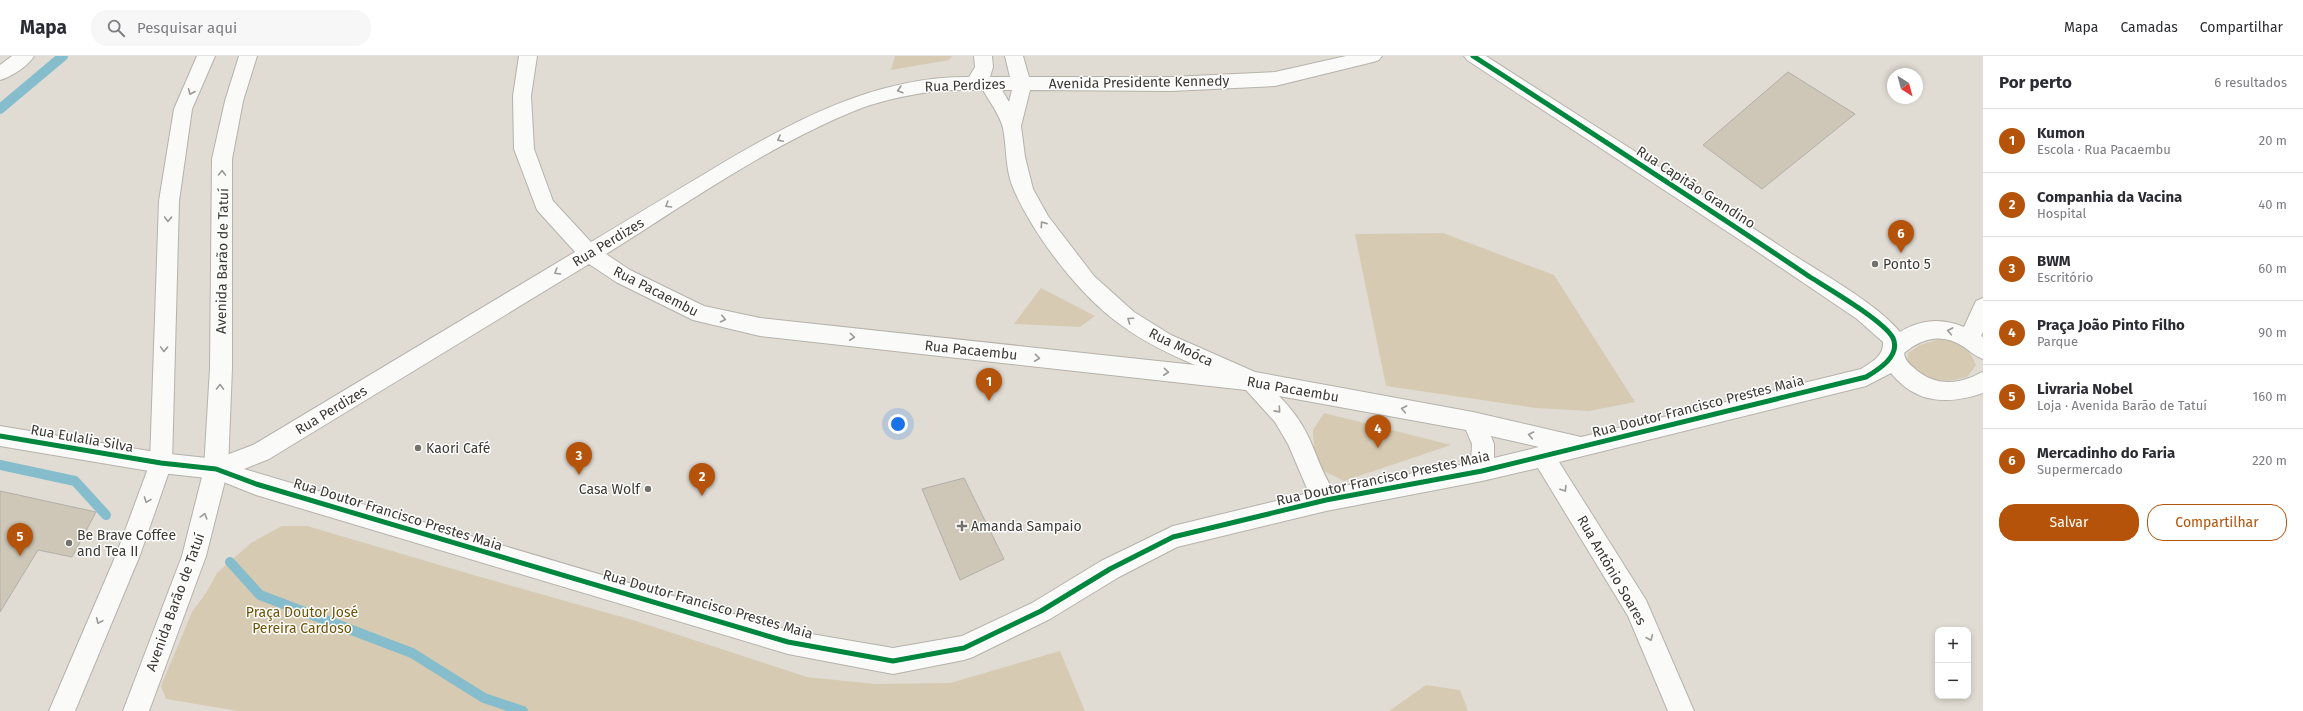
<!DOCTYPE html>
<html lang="pt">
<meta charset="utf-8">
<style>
body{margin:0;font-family:"Fira Sans",sans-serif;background:#f7f7f7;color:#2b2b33}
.controls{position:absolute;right:12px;bottom:12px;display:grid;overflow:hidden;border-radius:8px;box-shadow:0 2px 6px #0003}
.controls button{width:36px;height:36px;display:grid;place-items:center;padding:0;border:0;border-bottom:1px solid #e1e1e2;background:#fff;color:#2b2b33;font:20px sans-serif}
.compass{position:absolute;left:1887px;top:12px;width:36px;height:36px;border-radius:50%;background:#fff;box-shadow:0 2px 6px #0003;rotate:144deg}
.you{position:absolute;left:898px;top:368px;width:14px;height:14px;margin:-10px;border:3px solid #fff;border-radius:50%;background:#1a73e8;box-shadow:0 0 0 6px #1a73e833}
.badge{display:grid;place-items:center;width:26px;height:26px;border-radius:50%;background:#b45309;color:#fff;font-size:13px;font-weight:700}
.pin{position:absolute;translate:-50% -33px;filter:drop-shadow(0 1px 2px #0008)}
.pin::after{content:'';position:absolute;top:21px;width:14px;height:12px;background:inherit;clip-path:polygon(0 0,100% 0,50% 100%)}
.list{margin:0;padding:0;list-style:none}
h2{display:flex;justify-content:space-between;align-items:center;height:52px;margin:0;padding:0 16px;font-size:17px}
h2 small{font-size:13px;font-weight:400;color:#7c7c81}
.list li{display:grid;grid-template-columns:26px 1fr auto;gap:12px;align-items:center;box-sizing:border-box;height:64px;padding:0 16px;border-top:1px solid #e1e1e2}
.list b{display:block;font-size:15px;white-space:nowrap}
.list p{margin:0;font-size:13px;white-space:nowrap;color:#7c7c81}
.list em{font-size:13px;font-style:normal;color:#7c7c81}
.actions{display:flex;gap:8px;padding:12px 16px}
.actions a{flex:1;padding:9px 0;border:1px solid #b45309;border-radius:16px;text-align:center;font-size:14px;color:#b45309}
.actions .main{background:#b45309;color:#fff}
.icon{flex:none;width:22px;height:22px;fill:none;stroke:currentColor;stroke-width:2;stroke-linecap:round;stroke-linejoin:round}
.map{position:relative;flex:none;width:1983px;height:655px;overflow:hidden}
header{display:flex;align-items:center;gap:24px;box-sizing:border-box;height:56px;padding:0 20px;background:#fff;border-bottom:1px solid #e1e1e2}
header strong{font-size:19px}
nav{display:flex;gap:22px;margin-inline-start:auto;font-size:14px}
.search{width:280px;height:36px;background:#f7f7f7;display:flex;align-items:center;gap:10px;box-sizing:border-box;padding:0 14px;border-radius:16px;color:#7c7c81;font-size:15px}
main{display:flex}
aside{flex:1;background:#fff}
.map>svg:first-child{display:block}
</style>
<header>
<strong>Mapa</strong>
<div class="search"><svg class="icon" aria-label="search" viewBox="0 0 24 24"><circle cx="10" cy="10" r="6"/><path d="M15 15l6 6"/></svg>Pesquisar aqui</div>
<nav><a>Mapa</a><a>Camadas</a><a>Compartilhar</a></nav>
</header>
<main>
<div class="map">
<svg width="1983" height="655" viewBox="0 0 1983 655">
<rect width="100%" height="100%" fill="#e0dcd4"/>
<path fill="#d6cab2" d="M895 0H952L949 4 891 14Z
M1443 177 1554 219 1635 346 1589 355 1536 352 1386 330 1355 178Z
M1041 232 1095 260 1080 271 1014 268Z
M1940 283C1959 286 1968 289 1976 309L1967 321C1939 328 1930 326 1908 309V297L1920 289Z
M1324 357 1451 389 1344 425 1324 415 1314 396 1313 374Z
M282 470H307L477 520 636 565 807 621 875 628 950 627 1060 595 1085 655H238L166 643 161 630 192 556 206 537 217 517 251 487Z
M1426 629 1460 634 1468 655H1389Z"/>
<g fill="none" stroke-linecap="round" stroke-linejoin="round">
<path stroke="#86bdcc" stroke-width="10" d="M0 53 63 0
M0 409 75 425 106 459
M230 506 260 539 412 597 484 642 523 655"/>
</g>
<path fill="#cec7b7" stroke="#b2afa9" d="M1788 16 1855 58 1762 133 1703 89Z
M964 422 1004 503 960 524 922 433Z
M0 435 96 456 72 501 38 494 0 556Z"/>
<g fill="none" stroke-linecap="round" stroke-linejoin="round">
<defs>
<path id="minor" d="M12 0H34C28 10 11 21 0 24V9Z
M519 0H537L531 40 534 93 553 145 591 186C629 163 667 140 706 117 786 69 872 20 969 21L975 11 974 0H992L993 11 990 21H1010L1005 0H1023L1029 21H1171L1275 16 1346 0H1382L1379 4 1373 6 1275 30 1171 35 1030 34 1021 70 1025 101 1033 133 1048 160 1094 220 1134 256 1171 279 1255 316 1473 356 1581 381 1861 313C1872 306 1884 300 1883 286L1857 263 1746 188 1467 4 1464 0H1486C1588 66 1691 130 1792 198 1823 218 1877 248 1900 276 1922 263 1941 262 1964 271L1976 245 1983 242V276L1981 280 1983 281V303C1975 300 1971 296 1964 291 1943 277 1923 281 1904 297 1905 304 1909 308 1914 312 1929 326 1949 330 1969 322 1974 321 1978 317 1983 316V337C1948 349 1916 348 1891 317L1866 330 1559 406 1646 544 1694 655H1668L1628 560 1538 412 1482 425 1326 455 1177 491 1119 521 1050 563 973 601 964 604 893 618 788 598 256 439 216 423 161 417 0 390V370L161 397 216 403 253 389 575 196 537 154 514 93 513 40ZM942 34H983C989 45 1000 59 1003 72 1007 92 1005 115 1014 134 1034 180 1080 240 1121 269 1144 286 1169 298 1195 309L760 262 704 250 630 214 606 198C688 147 769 89 859 53 885 43 914 38 942 34ZM1002 34H1012L1009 46ZM589 208 616 226 693 264 760 280 1246 334 1275 366 1288 388 1309 437 1173 470 1101 505 1032 547 962 580 893 592 788 574 244 413 269 403ZM1279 340 1466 374 1472 388 1471 407 1332 432C1321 415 1316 396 1307 378 1300 364 1290 351 1279 340ZM1491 380 1539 391 1494 402V388Z"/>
<path id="secondary" d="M197 0H215L192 53 179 145 172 407 140 499 75 655H49L116 499 150 407 159 145 174 53Z
M239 0H257L243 45 232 103V312L228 413 206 500 149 655H123L182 500 204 413 210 312 212 103 225 45Z"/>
</defs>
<use href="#minor" stroke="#b5b2ab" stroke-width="2"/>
<use href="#secondary" stroke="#b5b2ab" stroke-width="2"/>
<use href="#minor" fill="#fafaf9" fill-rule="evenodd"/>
<use href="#secondary" fill="#fafaf9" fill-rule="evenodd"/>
<defs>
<path id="cycleway" d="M0 380 161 407 216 413 256 428 788 586 893 605 964 592 1041 555 1110 513 1173 481 1326 444 1482 415 1866 321C1878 314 1901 300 1893 282 1884 265 1829 233 1810 221 1699 146 1586 73 1473 0"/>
</defs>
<use href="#cycleway" stroke="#fff" stroke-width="8"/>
<use href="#cycleway" stroke="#00873e" stroke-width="5"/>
</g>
<defs><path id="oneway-chevron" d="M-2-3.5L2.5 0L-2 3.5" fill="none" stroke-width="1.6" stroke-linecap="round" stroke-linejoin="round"/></defs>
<g stroke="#9b9a96">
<use href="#oneway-chevron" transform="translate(900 34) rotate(164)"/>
<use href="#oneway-chevron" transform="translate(191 36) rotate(113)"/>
<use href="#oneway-chevron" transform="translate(780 83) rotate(153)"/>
<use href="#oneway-chevron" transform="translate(222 117) rotate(-89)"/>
<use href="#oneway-chevron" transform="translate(668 149) rotate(149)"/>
<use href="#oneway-chevron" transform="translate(168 163) rotate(92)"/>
<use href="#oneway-chevron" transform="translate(1043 168) rotate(-125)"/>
<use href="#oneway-chevron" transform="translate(557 216) rotate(149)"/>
<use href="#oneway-chevron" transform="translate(723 263) rotate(12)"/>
<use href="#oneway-chevron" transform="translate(1130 264) rotate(-145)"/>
<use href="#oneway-chevron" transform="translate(1950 275) rotate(-169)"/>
<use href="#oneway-chevron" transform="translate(852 281) rotate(6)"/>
<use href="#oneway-chevron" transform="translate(164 293) rotate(92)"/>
<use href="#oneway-chevron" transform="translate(1037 302) rotate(6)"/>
<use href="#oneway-chevron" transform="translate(1166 316) rotate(6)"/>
<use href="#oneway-chevron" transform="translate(220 331) rotate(-89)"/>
<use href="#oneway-chevron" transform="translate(1404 353) rotate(-169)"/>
<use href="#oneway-chevron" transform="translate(1278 354) rotate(48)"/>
<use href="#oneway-chevron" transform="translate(1531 379) rotate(-168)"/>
<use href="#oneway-chevron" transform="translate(1564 433) rotate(58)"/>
<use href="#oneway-chevron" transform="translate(147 444) rotate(110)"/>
<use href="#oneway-chevron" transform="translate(204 460) rotate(-75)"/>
<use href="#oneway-chevron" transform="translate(99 565) rotate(114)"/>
<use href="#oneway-chevron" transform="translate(1650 582) rotate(67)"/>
</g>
<g fill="#75726b" stroke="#fff" stroke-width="1.5">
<circle cx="1875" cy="208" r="4"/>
<circle cx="418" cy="392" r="4"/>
<circle cx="648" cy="433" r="4"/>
<path d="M960 464h4v4h4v4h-4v4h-4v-4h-4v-4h4z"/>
<circle cx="69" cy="487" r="4"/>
</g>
<g text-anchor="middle" stroke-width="3" stroke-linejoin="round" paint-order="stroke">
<g font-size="14" fill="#3c3933" stroke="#fff">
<text transform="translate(1139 26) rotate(-1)" y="5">Avenida Presidente Kennedy</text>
<text transform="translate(965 29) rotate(-2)" y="5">Rua Perdizes</text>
<text transform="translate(1696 131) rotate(33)" y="5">Rua Capitão Grandino</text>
<text transform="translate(608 186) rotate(-31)" y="5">Rua Perdizes</text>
<text transform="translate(222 205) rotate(-89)" y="5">Avenida Barão de Tatuí</text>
<text transform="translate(656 235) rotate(27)" y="5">Rua Pacaembu</text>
<text transform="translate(1181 291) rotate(26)" y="5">Rua Moóca</text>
<text transform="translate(971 294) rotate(6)" y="5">Rua Pacaembu</text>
<text transform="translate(1293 333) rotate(10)" y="5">Rua Pacaembu</text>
<text transform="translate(1698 350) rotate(-14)" y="5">Rua Doutor Francisco Prestes Maia</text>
<text transform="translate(331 354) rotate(-31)" y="5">Rua Perdizes</text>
<text transform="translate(82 382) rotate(10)" y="5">Rua Eulalia Silva</text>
<text transform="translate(1383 422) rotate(-12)" y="5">Rua Doutor Francisco Prestes Maia</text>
<text transform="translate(398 458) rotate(17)" y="5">Rua Doutor Francisco Prestes Maia</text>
<text transform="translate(1612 514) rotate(60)" y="5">Rua Antônio Soares</text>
<text transform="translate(175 546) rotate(-70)" y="5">Avenida Barão de Tatuí</text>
<text transform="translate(708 548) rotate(16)" y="5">Rua Doutor Francisco Prestes Maia</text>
</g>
<g font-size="14" fill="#3c3933" stroke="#fff" text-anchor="start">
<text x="1883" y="213">Ponto 5</text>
<text x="426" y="397">Kaori Café</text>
<text x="640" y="438" text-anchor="end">Casa Wolf</text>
<text x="971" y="475">Amanda Sampaio</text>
<text x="77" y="484">Be Brave Coffee<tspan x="77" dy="16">and Tea II</tspan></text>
</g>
<g font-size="14" fill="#6f5303" stroke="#fff">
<text x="302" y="561">Praça Doutor José<tspan x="302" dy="16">Pereira Cardoso</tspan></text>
</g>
</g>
</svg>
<div class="controls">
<button>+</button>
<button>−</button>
</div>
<svg class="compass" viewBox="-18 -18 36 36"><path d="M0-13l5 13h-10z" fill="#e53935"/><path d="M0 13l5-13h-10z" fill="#7c7c81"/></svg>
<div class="you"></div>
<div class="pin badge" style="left:989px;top:345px">1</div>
<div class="pin badge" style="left:702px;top:440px">2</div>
<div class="pin badge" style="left:579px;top:419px">3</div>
<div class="pin badge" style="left:1378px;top:392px">4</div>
<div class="pin badge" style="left:20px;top:500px">5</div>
<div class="pin badge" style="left:1901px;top:197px">6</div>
</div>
<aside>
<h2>Por perto<small>6 resultados</small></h2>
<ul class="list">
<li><span class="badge">1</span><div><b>Kumon</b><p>Escola · Rua Pacaembu</p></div><em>20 m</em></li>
<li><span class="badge">2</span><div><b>Companhia da Vacina</b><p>Hospital</p></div><em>40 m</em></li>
<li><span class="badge">3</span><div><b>BWM</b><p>Escritório</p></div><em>60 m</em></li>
<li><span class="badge">4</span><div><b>Praça João Pinto Filho</b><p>Parque</p></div><em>90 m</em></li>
<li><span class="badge">5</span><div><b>Livraria Nobel</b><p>Loja · Avenida Barão de Tatuí</p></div><em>160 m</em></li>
<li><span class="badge">6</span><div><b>Mercadinho do Faria</b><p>Supermercado</p></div><em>220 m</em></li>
</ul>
<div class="actions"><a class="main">Salvar</a><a>Compartilhar</a></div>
</aside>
</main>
